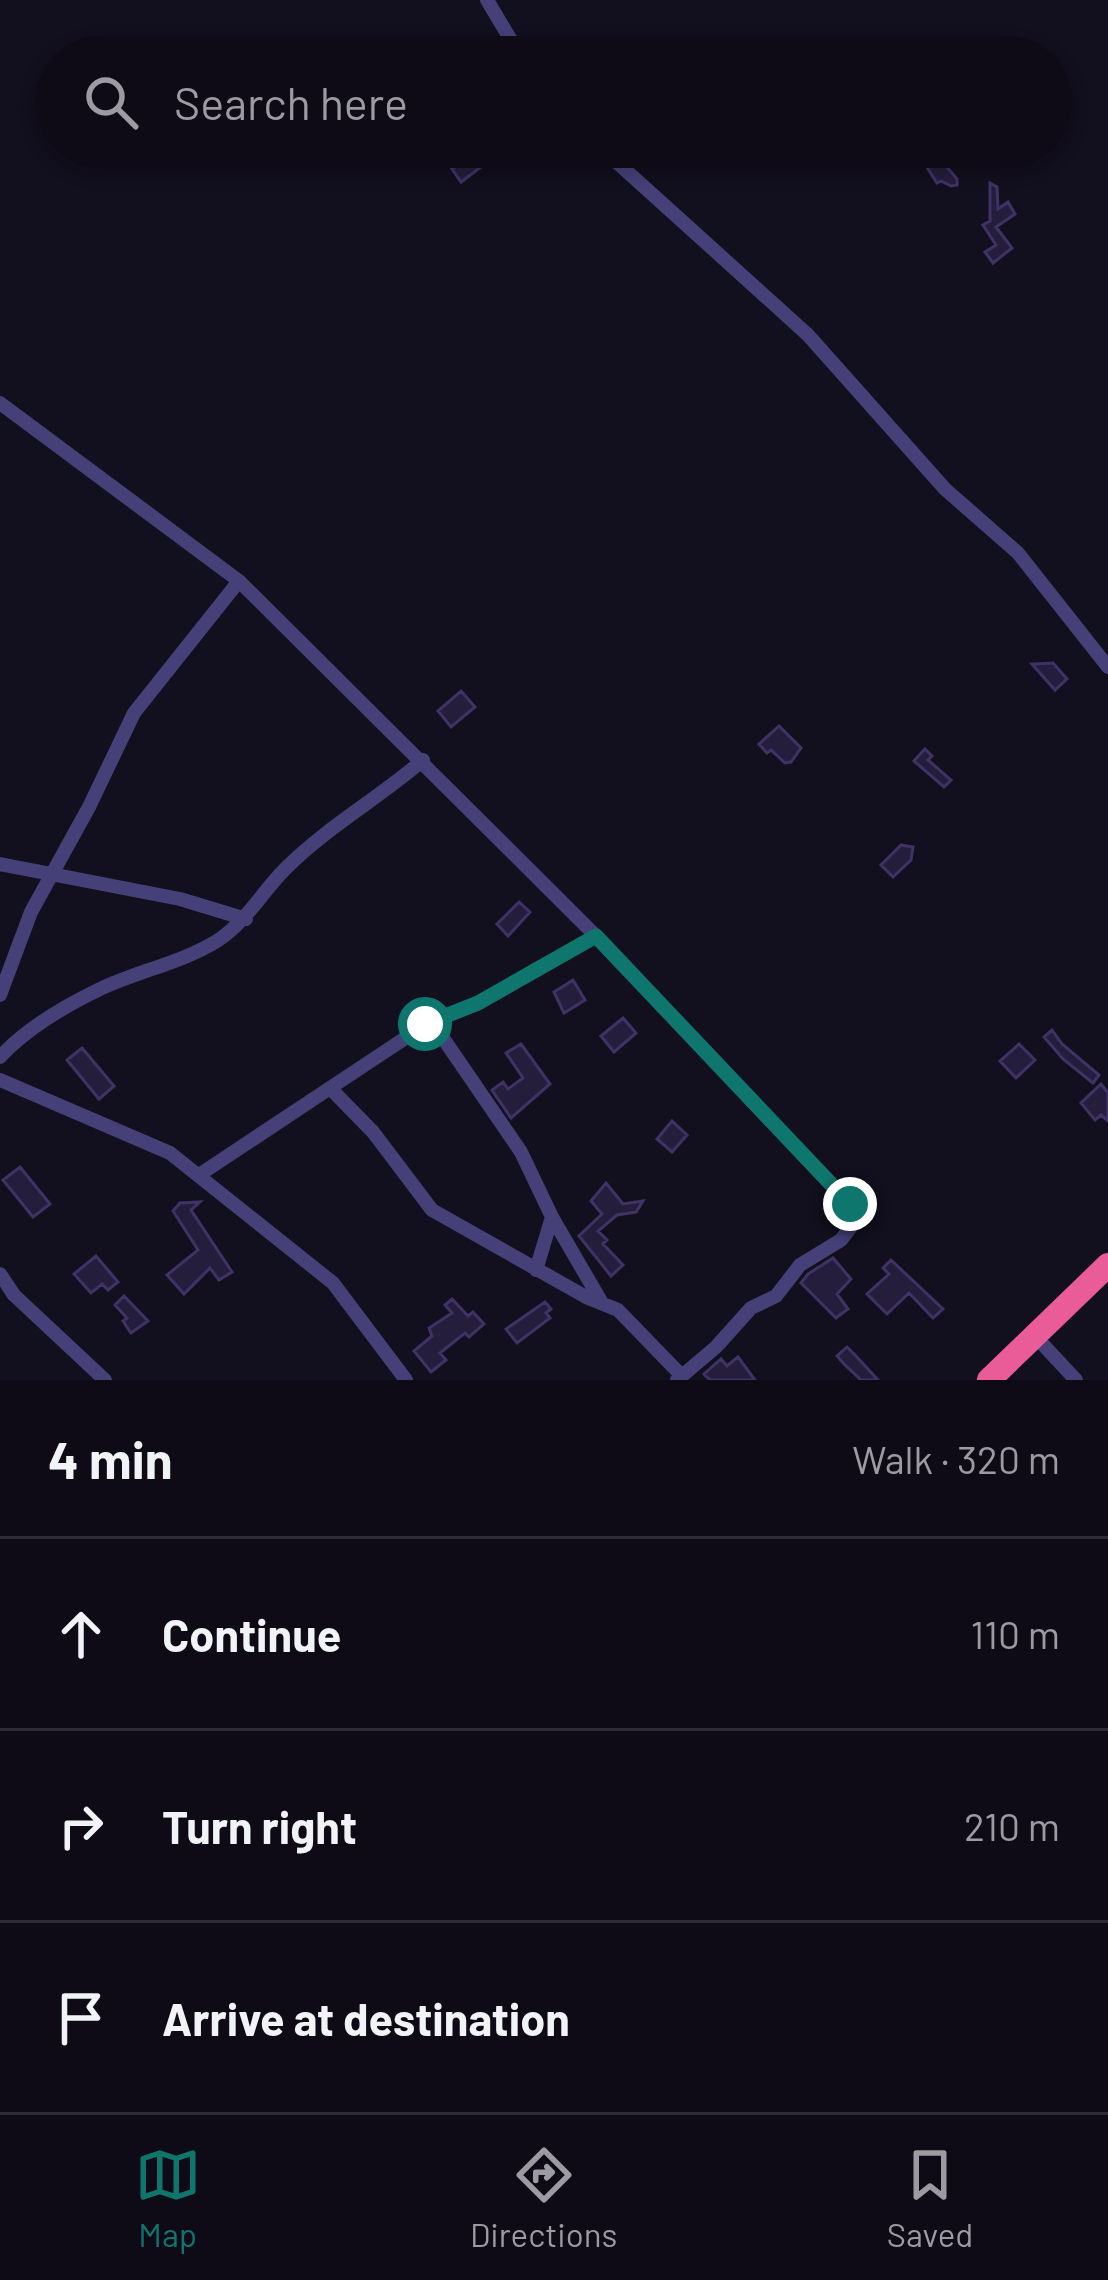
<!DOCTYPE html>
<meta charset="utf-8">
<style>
body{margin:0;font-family:Barlow,sans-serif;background:#17141f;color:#f1f3f6}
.stop{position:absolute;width:36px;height:36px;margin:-27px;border:9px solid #0f766e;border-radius:50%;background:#fff}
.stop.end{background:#0f766e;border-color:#fff;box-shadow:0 3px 12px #0008}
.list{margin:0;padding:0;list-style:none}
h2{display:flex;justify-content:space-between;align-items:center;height:156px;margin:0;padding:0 48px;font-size:51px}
h2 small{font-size:39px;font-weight:400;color:#9b9ba1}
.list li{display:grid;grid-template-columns:78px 1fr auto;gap:36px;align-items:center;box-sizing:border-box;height:192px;padding:0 48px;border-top:3px solid #2e2b35}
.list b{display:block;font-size:45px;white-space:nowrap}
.list em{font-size:39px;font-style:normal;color:#9b9ba1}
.icon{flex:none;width:66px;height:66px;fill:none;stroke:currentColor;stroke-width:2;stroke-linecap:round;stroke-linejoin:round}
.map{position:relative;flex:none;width:1108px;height:1380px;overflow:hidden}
.search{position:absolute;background:#0e0b16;box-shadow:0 6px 18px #0003;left:36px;right:36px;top:36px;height:132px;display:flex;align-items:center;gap:30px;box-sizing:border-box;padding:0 42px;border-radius:66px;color:#9b9ba1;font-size:45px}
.sheet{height:732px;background:#0e0b16}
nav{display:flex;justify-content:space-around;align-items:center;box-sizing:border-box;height:168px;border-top:3px solid #2e2b35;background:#0e0b16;font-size:33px;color:#9b9ba1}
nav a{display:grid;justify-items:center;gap:6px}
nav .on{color:#0f766e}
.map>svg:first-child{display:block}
</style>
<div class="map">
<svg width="1108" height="1380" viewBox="0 0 1108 1380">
<rect width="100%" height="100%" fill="#120f1e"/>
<path fill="#251d3c" stroke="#3f3365" stroke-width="3" d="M463 147H486L493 158 461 182 452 169 470 157Z
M914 147H986L946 166 957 179V185L951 186 941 181 937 183Z
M990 183 997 187 998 209 1008 202 1015 214 996 227 1012 248 993 263 985 252 996 245 983 225 990 221Z
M1053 663 1067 679 1055 690 1032 664Z
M461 691 475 707 451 727 438 711Z
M779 726 801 748 791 762 785 763 771 750 767 753 759 744Z
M925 749 932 756 928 760 951 780 944 787 914 761Z
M901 845 913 847 911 860 893 877 881 865Z
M519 902 530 912 508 936 497 924Z
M573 980 585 1000 564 1013 554 992Z
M623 1018 636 1033 614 1052 601 1036Z
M1052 1030 1062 1044 1099 1075 1093 1083 1063 1059 1044 1037Z
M521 1044 550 1084 511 1118 492 1090 503 1082 508 1089 523 1078 506 1053Z
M1019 1044 1035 1060 1016 1078 1000 1061Z
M82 1048 114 1086 99 1099 67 1060Z
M1101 1084 1108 1093V1121L1101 1115 1095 1120 1081 1103Z
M672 1121 687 1135 672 1152 657 1139Z
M20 1167 50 1204 33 1217 3 1180Z
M606 1183 623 1204 643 1201 636 1212 617 1215 598 1231 607 1240 603 1244 623 1265 611 1276 579 1236 602 1214 591 1201Z
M200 1202 191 1210 232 1272 219 1280 210 1268 184 1294 167 1275 198 1250 173 1211 180 1203Z
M96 1256 118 1282 108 1290 102 1284 91 1293 74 1274Z
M833 1258 851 1279 837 1294 848 1309 836 1318 801 1283 808 1274Z
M891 1260 943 1309 933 1318 909 1293 887 1314 867 1294 889 1274 883 1268Z
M124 1296 148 1321 131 1333 123 1321 127 1318 115 1305Z
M452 1299 468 1316 473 1312 484 1324 469 1337 465 1333 440 1353 446 1360 431 1372 414 1351 432 1336 429 1328 452 1313 445 1305Z
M545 1302 551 1309 546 1313 550 1318 517 1343 506 1329Z
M847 1347 856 1356 878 1380H861L844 1364 837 1356Z
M738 1357 755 1380H710L704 1374 721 1359 727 1366Z"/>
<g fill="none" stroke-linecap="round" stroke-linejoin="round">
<path stroke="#454077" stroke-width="14" d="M487 0 521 57
M600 147 808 335 945 489 1018 553 1108 667
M0 403 239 581 596 936 853 1208 856 1220 841 1240 800 1265 776 1296 751 1308 716 1347 677 1380
M0 864 180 899 246 919
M0 995 31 912 89 807 134 713 239 581
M432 1022 521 1152 552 1217 536 1270
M0 1057C25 1030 65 1006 98 990 137 971 179 964 217 941 247 921 261 893 286 868 327 827 379 798 423 760
M0 1080 170 1153 333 1283 406 1380
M330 1088 425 1025 478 1003 596 936
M199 1175 330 1088 373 1132 432 1210 586 1297 618 1310 682 1376
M552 1217 602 1303
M0 1274 14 1295 105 1380
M1035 1336 1076 1380"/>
<path stroke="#e95c98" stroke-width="24" d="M989 1380 1108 1265"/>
</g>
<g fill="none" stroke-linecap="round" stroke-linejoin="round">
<path stroke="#0f766e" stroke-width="15" d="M425 1024 478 1003 596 936 850 1204"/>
</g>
</svg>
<div class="stop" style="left:425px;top:1024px"></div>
<div class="stop end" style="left:850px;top:1204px"></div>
<div class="search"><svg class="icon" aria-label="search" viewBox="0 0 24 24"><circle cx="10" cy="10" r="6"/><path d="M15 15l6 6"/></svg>Search here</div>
</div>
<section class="sheet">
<h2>4 min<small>Walk · 320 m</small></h2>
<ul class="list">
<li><svg class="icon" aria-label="ahead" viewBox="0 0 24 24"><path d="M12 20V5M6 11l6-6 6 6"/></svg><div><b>Continue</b></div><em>110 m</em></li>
<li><svg class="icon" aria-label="right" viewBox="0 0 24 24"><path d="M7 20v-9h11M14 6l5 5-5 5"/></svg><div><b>Turn right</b></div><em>210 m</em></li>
<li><svg class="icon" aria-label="arrive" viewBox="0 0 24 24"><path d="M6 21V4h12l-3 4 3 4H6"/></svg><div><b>Arrive at destination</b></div></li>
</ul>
</section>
<nav>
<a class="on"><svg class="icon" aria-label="map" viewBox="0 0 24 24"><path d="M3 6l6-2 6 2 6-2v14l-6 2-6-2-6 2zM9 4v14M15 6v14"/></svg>Map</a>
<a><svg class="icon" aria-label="directions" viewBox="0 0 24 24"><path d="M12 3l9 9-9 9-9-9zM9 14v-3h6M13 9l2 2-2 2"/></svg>Directions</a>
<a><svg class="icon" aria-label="saved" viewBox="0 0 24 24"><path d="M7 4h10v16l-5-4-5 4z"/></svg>Saved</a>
</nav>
